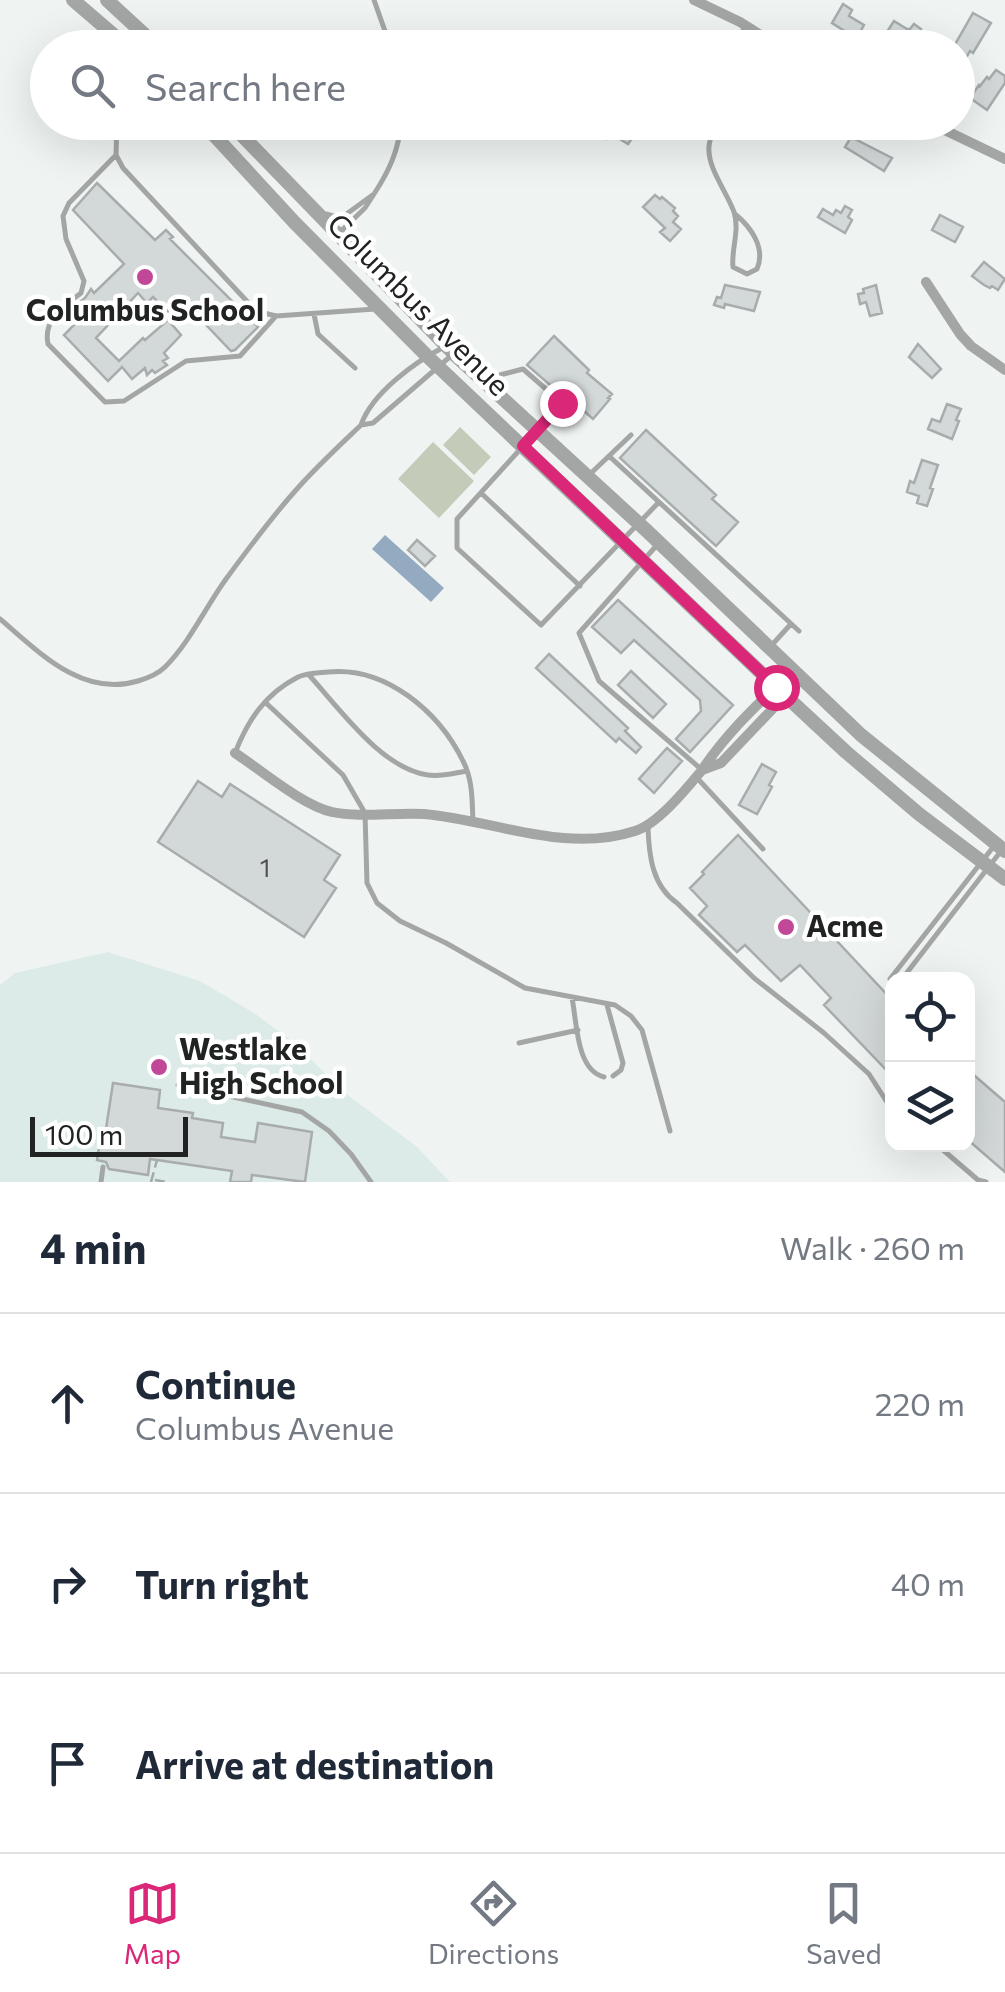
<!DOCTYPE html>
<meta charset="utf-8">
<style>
body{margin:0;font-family:Commissioner,sans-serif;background:#f2f2f3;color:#1f2937}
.controls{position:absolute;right:30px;bottom:30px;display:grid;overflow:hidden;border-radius:20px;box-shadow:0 10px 40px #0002}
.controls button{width:90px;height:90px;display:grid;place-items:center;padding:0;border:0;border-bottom:2px solid #e0e1e3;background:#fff;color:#1f2937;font:50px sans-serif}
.scale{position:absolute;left:30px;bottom:25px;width:158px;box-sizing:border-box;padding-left:10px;border:5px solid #212222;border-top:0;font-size:28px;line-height:35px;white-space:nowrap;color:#212222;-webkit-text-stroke:8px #fff;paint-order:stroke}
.stop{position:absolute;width:30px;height:30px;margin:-22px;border:8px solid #db2777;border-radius:50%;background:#fff}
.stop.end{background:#db2777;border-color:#fff;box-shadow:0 2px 10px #0008}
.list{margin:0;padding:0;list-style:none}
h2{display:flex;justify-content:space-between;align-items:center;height:130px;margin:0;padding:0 40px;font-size:42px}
h2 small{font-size:32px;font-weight:400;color:#747a83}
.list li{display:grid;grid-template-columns:65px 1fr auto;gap:30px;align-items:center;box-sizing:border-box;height:180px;padding:0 40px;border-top:2px solid #e0e1e3}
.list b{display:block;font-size:38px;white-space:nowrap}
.list p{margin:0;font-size:32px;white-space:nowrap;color:#747a83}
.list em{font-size:32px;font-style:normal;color:#747a83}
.icon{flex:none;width:55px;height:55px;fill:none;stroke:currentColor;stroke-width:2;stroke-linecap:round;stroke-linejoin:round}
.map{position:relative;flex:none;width:1005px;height:1182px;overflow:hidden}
.search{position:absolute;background:#fff;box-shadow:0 10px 40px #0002;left:30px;right:30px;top:30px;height:110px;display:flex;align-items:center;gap:25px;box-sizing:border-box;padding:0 35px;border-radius:55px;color:#747a83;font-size:38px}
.sheet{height:670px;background:#fff}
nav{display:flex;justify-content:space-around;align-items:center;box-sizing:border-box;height:140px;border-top:2px solid #e0e1e3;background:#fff;font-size:28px;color:#747a83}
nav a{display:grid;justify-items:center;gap:5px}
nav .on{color:#db2777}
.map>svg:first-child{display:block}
</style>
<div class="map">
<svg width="1005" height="1182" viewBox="0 0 1005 1182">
<rect width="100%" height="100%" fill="#eff4f3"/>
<path fill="#dceae8" d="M108 952 200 981 254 1013 292 1041 345 1093 416 1146 450 1182H0V985L15 973Z"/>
<path fill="#c4cbb9" d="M460 427 491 457 474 475 443 445Z
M433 442 474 481 439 518 398 479Z"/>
<path fill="#93aac1" d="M385 535 444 588 431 602 372 549Z"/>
<path fill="#d3d8d9" stroke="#a8acad" stroke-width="2.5" d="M843 4 852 10 849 16 864 25 853 45 842 39 846 32 832 23Z
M973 13 991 23 973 53 970 51 958 72V48H953Z
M894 21 907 29H910L914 24 921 29 910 47 901 42 898 47 883 38Z
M996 70 1005 76V83L987 110 970 98 979 85 980 86 987 77 989 79Z
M605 122H625L622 126 635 134 628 144 610 133 606 139 598 134Z
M851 137 892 158 884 171 845 147Z
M97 183 155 240 166 230 173 237 170 239 258 327 235 350 231 351 187 305 174 318 153 297 147 303 138 293 96 338 119 361 143 338 145 340 168 320 181 335 164 353 168 358 163 361 167 365 155 373 152 370 147 375 145 368 132 379 122 367 108 381 64 335 79 320 70 310 85 298 91 289 94 293 124 264 73 210Z
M655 195 660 199 662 197 675 208 673 211 678 216 673 222 681 229 670 241 660 232 665 228 643 207Z
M845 206 852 210 848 217 852 220 845 233 818 217 823 209 833 215 836 210 841 213Z
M940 215 963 227 955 242 932 230Z
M984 262 1005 279 998 290 992 286 990 288 984 285 972 276Z
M725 285 760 292 754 311 725 304 724 308 714 305 717 297 721 298Z
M876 285 882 313 870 316 866 302 860 304 858 294 864 293 863 289Z
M554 336 589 370 587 373 612 394 608 398 610 399 593 419 559 389 557 391 527 365Z
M918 344 941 369 932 378 909 357Z
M947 404 961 409 956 420 959 421 952 439 928 429 932 419 940 422Z
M646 430 716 495 712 499 738 522 716 546 620 458Z
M922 460 938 465 930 488 933 489 927 506 917 503 919 496 907 492 910 481 914 483Z
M417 540 435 556 425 566 408 550Z
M618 600 733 705 690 752 676 739 701 711 700 700 634 640 621 653 592 627Z
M549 654 628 728 625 731 641 747 636 753 619 738 616 742 536 668Z
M631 671 666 704 653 718 618 685Z
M667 748 682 761 654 793 639 779Z
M762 764 776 772 769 785 772 787 757 814 739 805Z
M198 781 222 797 230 784 340 855 324 880 336 888 304 937 158 842Z
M738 835 892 1000V1076L824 1005 831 998 800 965 781 981 745 945 737 952 699 915 707 906 690 888 704 874 702 872Z
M968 1070 1005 1102V1172L968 1140Z
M113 1083 160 1090 158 1108 193 1113 192 1118 223 1123 221 1137 255 1142 258 1123 312 1132 305 1182 252 1175 251 1182H230L232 1171 150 1159 148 1175 109 1169 106 1162 97 1160 100 1141 104 1142Z"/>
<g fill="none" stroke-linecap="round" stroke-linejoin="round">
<path stroke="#a5a9a8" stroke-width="2.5" stroke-dasharray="10 5" stroke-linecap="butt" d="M155 1180 167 1182
M151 1182 157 1160"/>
<path stroke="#a4a6a5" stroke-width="5" d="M374 0 391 48
M736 48 744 28
M117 122 116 155 123 168 256 311 276 316 375 309
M715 122C713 130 710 138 709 146 707 168 727 192 734 212 740 231 731 249 733 267L747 274 757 269C766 248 751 227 735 214
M116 155 69 203 63 216 66 239 84 281 81 293C63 307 43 319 48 344L105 402 124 401 186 361 240 356 276 316
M374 194C389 171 399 150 401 122
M326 214 341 218 374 194 365 208 339 233
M314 314 318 334 355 368
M484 379 523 369 562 403 457 519V548L541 625 659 502
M361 425 373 423 452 355
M609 456 799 631
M589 475 631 435
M481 493 580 586
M657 545 579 633 599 681 701 769
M0 619C39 652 82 698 138 681 148 678 158 674 165 667 190 642 205 608 226 579 248 549 271 518 296 490 316 467 339 446 361 425 372 393 415 362 444 347
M771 646 790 625
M309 675C339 708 382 769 428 775 441 777 454 773 467 771
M265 702 343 775 365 813 367 883 377 903 400 921 446 943 525 988 615 1005 631 1016 642 1030 670 1131
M235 753C248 720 265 694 298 677 307 673 318 673 328 672 386 666 439 712 463 761 473 780 472 801 473 822
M698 779 763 849
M648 828C649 855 652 886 677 903L754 978 824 1033 869 1074 892 1110
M890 979 994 846
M902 979 1001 851
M572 998C577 1022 576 1070 604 1077
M607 1005 623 1063 621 1070 613 1076
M519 1043 578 1030
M178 1085 302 1112 329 1131 351 1154 371 1182
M936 1144 978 1180 986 1182
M101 1182 103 1167"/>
<path stroke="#a4a6a5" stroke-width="10" d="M694 0 740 22 781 48
M928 122 1005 159
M926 282 960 334 971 346 1005 370
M792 671C760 702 727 732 702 770L721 763 801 679
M235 753C261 770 302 805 332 812 360 818 395 812 424 814 494 820 564 854 635 831 658 824 687 788 702 770"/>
<path stroke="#a4a6a5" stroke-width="14" d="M73 0 129 48
M107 0 159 48
M202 122 294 222 427 356 776 687 846 752 919 814 1005 879
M229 122 454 354 647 531 861 735 1005 851"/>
</g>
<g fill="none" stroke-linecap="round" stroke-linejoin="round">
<path stroke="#db2777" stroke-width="12" d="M562 403 523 446 776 687"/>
</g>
<g fill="#c14799" stroke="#fff" stroke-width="4">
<circle cx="145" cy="277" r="10"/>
<circle cx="786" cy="927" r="10"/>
<circle cx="159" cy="1067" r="10"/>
</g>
<g text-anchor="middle" stroke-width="9" stroke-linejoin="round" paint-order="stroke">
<g font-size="25" fill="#4e5050">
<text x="265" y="877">1</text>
</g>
<g font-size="30" fill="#212222" stroke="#fff">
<text transform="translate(418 305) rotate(45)" y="10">Columbus Avenue</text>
</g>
<g font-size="30" font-weight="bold" fill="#212222" stroke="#fff" text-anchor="start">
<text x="145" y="321" text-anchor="middle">Columbus School</text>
<text x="806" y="937">Acme</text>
<text x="179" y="1060">Westlake<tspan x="179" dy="34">High School</tspan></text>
</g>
</g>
</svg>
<div class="controls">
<button><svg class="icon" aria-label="locate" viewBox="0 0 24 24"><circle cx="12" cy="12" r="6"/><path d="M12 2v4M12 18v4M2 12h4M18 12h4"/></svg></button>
<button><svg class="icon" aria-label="layers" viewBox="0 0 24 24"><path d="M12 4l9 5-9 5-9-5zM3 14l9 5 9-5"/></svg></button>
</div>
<div class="scale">100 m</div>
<div class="stop" style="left:776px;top:687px"></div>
<div class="stop end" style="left:562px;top:403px"></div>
<div class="search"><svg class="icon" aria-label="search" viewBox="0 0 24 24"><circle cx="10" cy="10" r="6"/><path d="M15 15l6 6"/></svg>Search here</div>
</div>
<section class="sheet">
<h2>4 min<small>Walk · 260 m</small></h2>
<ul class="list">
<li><svg class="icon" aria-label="ahead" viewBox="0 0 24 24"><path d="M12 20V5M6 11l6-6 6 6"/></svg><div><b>Continue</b><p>Columbus Avenue</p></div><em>220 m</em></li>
<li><svg class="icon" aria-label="right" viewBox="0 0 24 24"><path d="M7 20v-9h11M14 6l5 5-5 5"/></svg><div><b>Turn right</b></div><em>40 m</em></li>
<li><svg class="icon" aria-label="arrive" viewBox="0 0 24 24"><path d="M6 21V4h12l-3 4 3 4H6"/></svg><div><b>Arrive at destination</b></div></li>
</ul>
</section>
<nav>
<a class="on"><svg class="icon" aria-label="map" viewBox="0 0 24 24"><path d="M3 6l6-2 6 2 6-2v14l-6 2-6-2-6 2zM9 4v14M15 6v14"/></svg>Map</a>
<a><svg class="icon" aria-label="directions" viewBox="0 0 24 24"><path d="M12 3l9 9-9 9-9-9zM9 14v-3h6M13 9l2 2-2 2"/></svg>Directions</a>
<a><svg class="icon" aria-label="saved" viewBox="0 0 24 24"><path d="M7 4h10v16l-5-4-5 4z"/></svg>Saved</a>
</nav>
